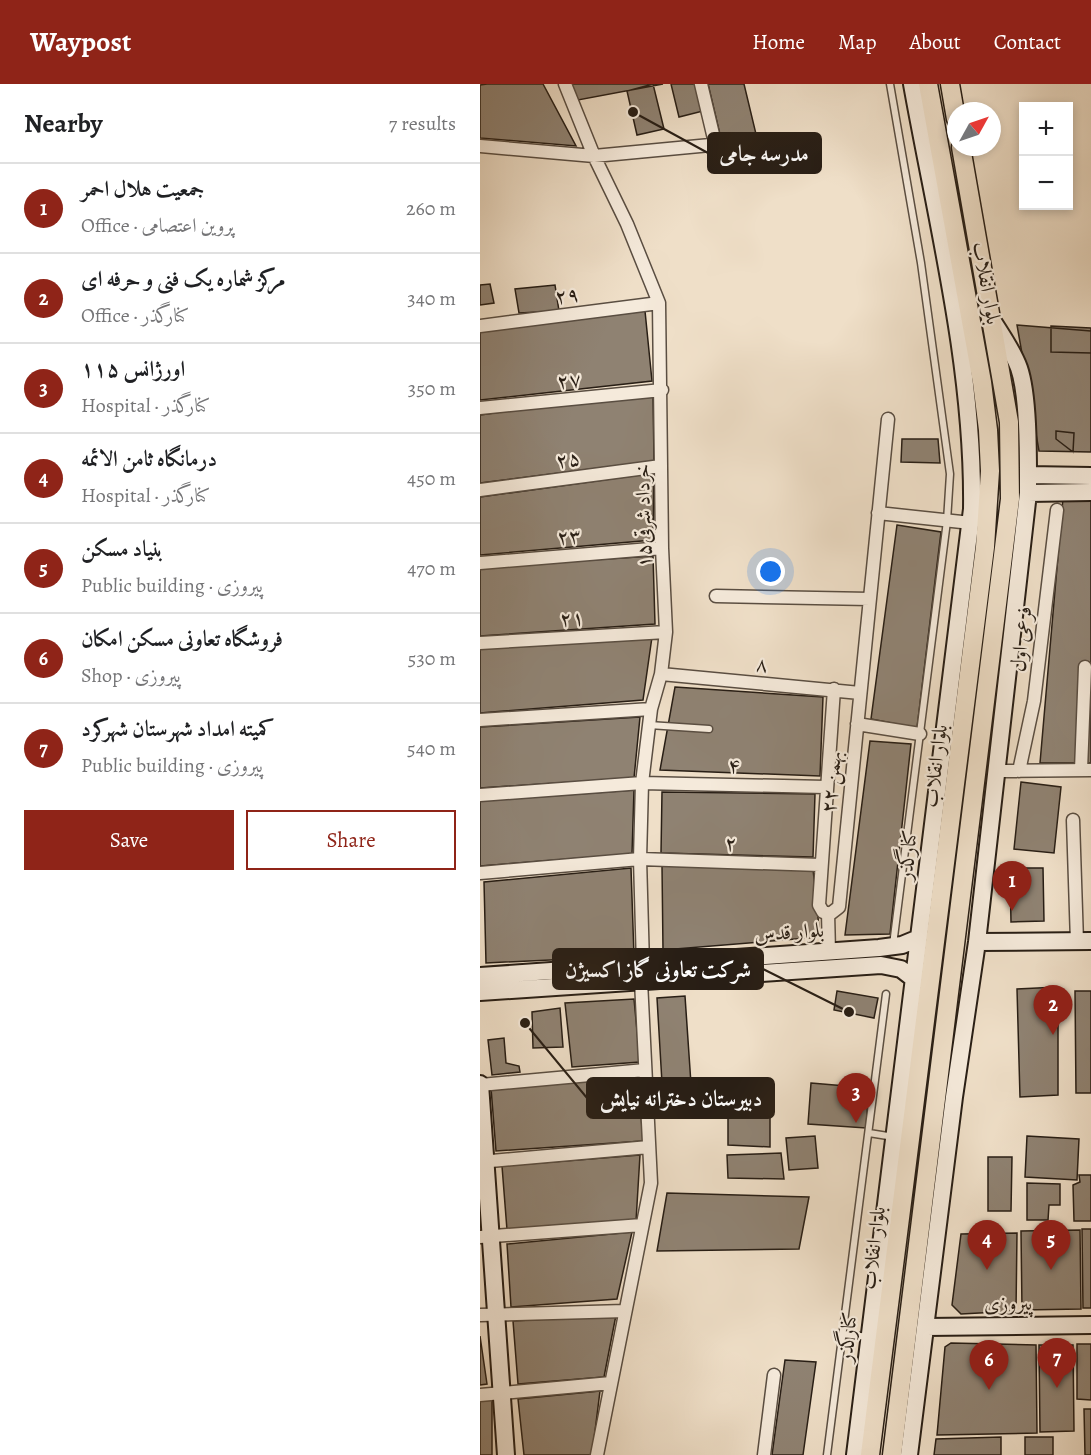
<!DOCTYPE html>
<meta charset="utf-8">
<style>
body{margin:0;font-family:Alegreya,Amiri,serif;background:#f6f6f6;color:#202124}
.controls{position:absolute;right:18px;top:18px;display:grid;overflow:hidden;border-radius:0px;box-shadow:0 3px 9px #0003}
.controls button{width:54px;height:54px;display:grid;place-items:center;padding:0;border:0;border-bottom:2px solid #e0e0e0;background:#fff;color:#202124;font:30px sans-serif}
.compass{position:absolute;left:467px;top:18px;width:54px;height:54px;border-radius:50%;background:#fff;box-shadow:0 3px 9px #0003;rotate:50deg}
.you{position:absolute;left:291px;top:488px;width:21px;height:21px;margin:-15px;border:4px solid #fff;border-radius:50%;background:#1a73e8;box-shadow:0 0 0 9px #1a73e833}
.badge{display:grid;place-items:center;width:39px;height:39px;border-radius:50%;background:#8f2418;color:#fff;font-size:20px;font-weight:700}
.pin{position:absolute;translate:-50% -50px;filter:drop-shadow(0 2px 3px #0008)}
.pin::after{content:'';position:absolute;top:32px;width:21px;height:18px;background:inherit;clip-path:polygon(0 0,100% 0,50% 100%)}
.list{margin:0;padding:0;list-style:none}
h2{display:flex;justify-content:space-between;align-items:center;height:78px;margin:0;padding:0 24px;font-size:26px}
h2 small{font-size:20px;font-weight:400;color:#757577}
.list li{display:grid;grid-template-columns:39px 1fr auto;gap:18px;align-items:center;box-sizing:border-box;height:90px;padding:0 24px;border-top:2px solid #e0e0e0}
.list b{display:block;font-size:22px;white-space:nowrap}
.list p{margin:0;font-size:20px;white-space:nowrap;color:#757577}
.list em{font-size:20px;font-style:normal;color:#757577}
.actions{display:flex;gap:12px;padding:18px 24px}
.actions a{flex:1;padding:14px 0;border:2px solid #8f2418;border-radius:0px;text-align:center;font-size:21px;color:#8f2418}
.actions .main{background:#8f2418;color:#fff}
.map{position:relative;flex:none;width:611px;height:1371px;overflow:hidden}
header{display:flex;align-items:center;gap:36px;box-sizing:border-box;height:84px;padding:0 30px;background:#8f2418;color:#fff}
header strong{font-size:28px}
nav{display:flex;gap:33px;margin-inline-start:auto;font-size:21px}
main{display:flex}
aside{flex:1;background:#fff}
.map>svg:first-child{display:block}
</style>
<header>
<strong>Waypost</strong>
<nav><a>Home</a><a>Map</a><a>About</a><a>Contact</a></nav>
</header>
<main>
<aside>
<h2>Nearby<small>7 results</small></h2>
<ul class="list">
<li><span class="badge">1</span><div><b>جمعیت هلال احمر</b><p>Office · پروین اعتصامی</p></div><em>260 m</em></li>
<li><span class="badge">2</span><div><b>مرکز شماره یک فنی و حرفه ای</b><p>Office · کنارگذر</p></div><em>340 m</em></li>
<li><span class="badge">3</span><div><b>اورژانس ۱۱۵</b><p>Hospital · کنارگذر</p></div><em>350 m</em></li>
<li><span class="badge">4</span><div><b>درمانگاه ثامن الائمه</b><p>Hospital · کنارگذر</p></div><em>450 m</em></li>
<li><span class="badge">5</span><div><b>بنیاد مسکن</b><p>Public building · پیروزی</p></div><em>470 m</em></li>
<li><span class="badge">6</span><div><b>فروشگاه تعاونی مسکن امکان</b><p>Shop · پیروزی</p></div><em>530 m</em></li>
<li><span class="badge">7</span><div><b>کمیته امداد شهرستان شهرکرد</b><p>Public building · پیروزی</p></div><em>540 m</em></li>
</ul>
<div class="actions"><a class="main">Save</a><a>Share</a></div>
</aside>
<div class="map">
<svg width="611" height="1371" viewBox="0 0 611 1371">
<rect width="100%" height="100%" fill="#efdfc8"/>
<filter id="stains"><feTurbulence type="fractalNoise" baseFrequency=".00333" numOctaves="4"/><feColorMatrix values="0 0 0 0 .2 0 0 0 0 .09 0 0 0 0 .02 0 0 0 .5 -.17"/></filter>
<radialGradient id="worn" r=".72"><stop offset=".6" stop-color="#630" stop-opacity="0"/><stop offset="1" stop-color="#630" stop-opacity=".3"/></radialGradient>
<path fill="#8f8272" stroke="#281e15" stroke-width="1.5" d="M7 0H63L96 62 0 54V1Z
M91 0H183L98 16Z
M173 0 184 45 157 51 147 7Z
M191 0H216L223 27 199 33Z
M228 0H264L276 50 241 55Z
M10 200 14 219 0 221V201Z
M75 201 79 227 39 229 35 205Z
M165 227 172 297 0 316V248Z
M537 241 611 247V368L559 367Z
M571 242 611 244V269L571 268Z
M173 307 174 377 0 399V331Z
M576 347 594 349 593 368 576 355Z
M422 355H458L460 379 421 378Z
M174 389 173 456 0 471V413Z
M583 414 611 415V679H560Z
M417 441 461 448 437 644 391 635Z
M173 472 175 540 0 552V483Z
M172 553 163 616 0 629V560Z
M195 603 343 613 340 692 180 686Z
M160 633 154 694 0 704V643Z
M390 657 431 660 410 850 365 851Z
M541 698 581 703 574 769 534 765Z
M154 706 152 770 0 782V717Z
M182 708 335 710 333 773 181 769Z
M182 782 333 785 340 853 183 866Z
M151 784 154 872 6 879 4 798Z
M530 784H563L564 837 531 838Z
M578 903V1011L540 1013 537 905Z
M357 907 398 914 394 934 354 926Z
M595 907H611V1009H596Z
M205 912 211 1000 182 999 177 914Z
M154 915 160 978 92 983 85 919Z
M80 924 83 963 53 964 52 928Z
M24 954 26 979 39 982 40 988 12 991 8 956Z
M158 991 163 1057 16 1067 11 1004Z
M331 999 389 1004 386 1044 328 1040Z
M248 1025 290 1030V1063L248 1061Z
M335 1052 338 1084 309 1086 306 1054Z
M547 1052 599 1055 597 1096 545 1093Z
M301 1069 304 1095 248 1094 247 1071Z
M160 1071 156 1137 27 1146 22 1082Z
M508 1073H532L531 1127H508Z
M599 1091H611V1137H594L593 1101 600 1098Z
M547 1099 580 1100V1121H569L568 1136H547Z
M187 1109 329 1113 319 1165 177 1167Z
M602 1145H611V1224H603Z
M600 1146 601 1225 542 1226 541 1147Z
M152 1148 137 1215 31 1223 27 1160Z
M537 1149 536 1227 481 1230 472 1221 481 1150Z
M136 1231 124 1293 38 1300 33 1237Z
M0 1252 7 1300 0 1301Z
M471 1259 556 1261 557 1349 457 1351 465 1263Z
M597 1260H611V1316L597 1315Z
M559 1261H593L594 1347 560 1348Z
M305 1276 336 1278 323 1371H292Z
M120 1307 112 1371H44L38 1315Z
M12 1316V1371H0V1317Z
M604 1325H611V1371H605Z
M521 1353V1371H454L456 1355Z
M545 1353H573V1371H545Z"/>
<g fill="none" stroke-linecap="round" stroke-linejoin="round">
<defs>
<path id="lane" d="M410 0 441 179 470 390 467 437 413 861
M169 641 229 645
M389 1049 414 1053
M363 1250 389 1253
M347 1371 406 910"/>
<path id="street" d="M85 0 114 72 147 140 179 219 182 464 186 548 181 590 171 625 162 699 160 775 163 881
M221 0 236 63
M0 62 114 72 262 58
M0 242 179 219
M0 324 182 306
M0 406 181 382
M398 429 491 439
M0 479 182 464
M236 512 390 515
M0 559 186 548
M181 590 380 609
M354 605 339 821 343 828 350 830 359 823 408 335
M0 636 171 625
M377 640 440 650
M601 686 605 583
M515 687 611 686
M539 687 554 617 577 426
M0 711 162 699 345 703
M593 736 597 858
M0 789 160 775 340 781
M348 829 349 868
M0 1001 165 986
M0 1078 169 1063
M0 1153 162 1141
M0 1231 145 1227
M0 1311 131 1299
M117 1371 171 1099 161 897
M284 1371 294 1291"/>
<path id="secondary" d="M548 391 611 392
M548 409 611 408
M497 858 611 857
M0 892 399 864 422 861 439 854
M0 908 401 881 421 885 434 895
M0 1000 26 1371
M446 1243 611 1241
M375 1371 492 425C494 284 457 139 432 0
M429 1371 474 1013 497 858 548 409C548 377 549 313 539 284 533 267 522 252 512 236"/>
<path id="primary" d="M470 0 476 35
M390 1371 505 463 510 387 508 346 502 298 448 0
M412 1371 530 415 529 338 481 63"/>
</defs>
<use href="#lane" stroke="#5a4e42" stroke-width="9"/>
<use href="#street" stroke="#5a4e42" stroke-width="15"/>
<use href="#secondary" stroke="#281e15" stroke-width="20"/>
<use href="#primary" stroke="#281e15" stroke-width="21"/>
<use href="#lane" stroke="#f5eadb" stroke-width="6"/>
<use href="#street" stroke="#f5eadb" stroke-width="12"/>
<use href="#secondary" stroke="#f5eadb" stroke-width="16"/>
<use href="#primary" stroke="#efdfc8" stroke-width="18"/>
</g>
<g text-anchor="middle" stroke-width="4.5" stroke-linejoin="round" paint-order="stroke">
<g font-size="21" fill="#281e15" stroke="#f5eadb">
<text transform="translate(507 199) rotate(80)" y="7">بلوار انقلاب</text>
<text transform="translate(87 211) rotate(-7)" y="7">۲۹</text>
<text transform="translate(89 296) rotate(-6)" y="7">۲۷</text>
<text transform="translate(88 375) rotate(-8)" y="7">۲۵</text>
<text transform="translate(163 432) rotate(-91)" y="7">۱۵خرداد شرقی</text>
<text transform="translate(89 452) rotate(-5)" y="7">۲۳</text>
<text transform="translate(92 534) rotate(-3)" y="7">۲۱</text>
<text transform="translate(541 555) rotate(-84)" y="7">فرعی اول</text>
<text transform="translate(282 580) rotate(5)" y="7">۸</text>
<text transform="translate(254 681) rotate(1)" y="7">۴</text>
<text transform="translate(455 682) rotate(-83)" y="7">بلوار انقلاب</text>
<text transform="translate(351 698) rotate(-84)" y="7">۲۲ بهمن</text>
<text transform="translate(251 759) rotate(2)" y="7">۲</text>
<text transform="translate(427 771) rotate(-83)" y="7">کنارگذر</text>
<text transform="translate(309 848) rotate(-4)" y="7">بلوار قدس</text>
<text transform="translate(393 1164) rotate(-83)" y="7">بلوار انقلاب</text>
<text transform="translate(528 1219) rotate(-1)" y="7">پیروزی</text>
<text transform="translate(367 1253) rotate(-83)" y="7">کنارگذر</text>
</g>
</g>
<path fill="none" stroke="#281e15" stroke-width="2" d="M153 28L228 69M369 928L283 885M45 939L107 1014"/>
<g fill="#281e15" stroke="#f5eadb" stroke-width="2">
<circle cx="153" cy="28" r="6"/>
<circle cx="369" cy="928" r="6"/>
<circle cx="45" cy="939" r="6"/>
</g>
<g fill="#281e15" stroke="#281e15" stroke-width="2">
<rect x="228" y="49" width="113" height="40" rx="6"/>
<rect x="73" y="865" width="210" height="40" rx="6"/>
<rect x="107" y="994" width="187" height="40" rx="6"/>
</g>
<g font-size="22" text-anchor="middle" font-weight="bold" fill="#fff">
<text x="284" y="77">مدرسه جامی</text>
<text x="178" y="893">شرکت تعاونی گاز اکسیژن</text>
<text x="201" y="1022">دبیرستان دخترانه نیایش</text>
</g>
<rect width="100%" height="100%" filter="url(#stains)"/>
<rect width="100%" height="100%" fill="url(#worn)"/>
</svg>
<div class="controls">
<button>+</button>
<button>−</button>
</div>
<svg class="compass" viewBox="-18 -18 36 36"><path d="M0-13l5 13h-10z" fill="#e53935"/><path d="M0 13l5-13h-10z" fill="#757577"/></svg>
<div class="you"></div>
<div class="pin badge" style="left:532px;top:827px">1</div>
<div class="pin badge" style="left:573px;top:951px">2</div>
<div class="pin badge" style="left:376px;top:1039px">3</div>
<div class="pin badge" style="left:507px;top:1186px">4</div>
<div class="pin badge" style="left:571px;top:1186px">5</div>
<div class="pin badge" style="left:509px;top:1306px">6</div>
<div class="pin badge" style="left:577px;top:1304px">7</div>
</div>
</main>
